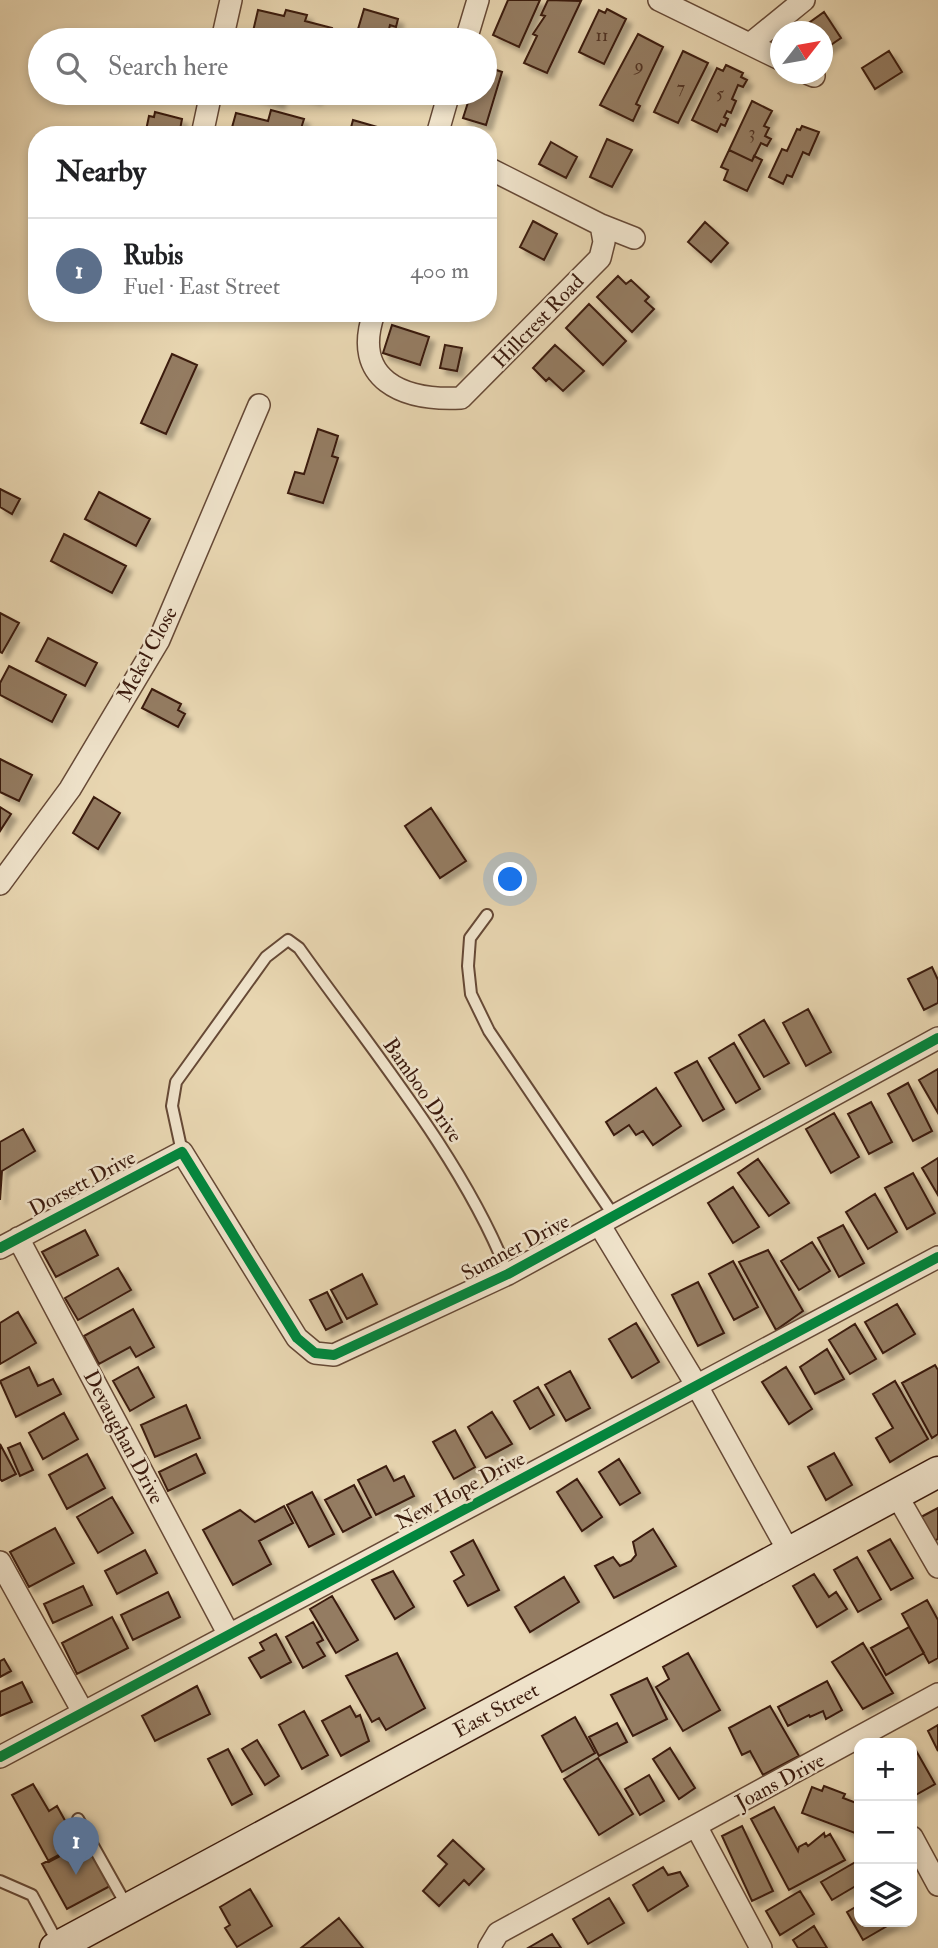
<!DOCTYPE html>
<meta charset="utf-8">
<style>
body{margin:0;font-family:"IM FELL Double Pica",serif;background:#f6f6f6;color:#202124}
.controls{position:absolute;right:21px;bottom:21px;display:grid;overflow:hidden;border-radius:14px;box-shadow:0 4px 10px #0003}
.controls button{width:63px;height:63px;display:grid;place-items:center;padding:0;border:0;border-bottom:2px solid #e0e0e0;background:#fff;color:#202124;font:35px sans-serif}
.compass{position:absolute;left:770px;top:21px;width:63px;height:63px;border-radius:50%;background:#fff;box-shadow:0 4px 10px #0003;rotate:59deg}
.you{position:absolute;left:511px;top:880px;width:24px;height:24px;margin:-18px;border:5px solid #fff;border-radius:50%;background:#1a73e8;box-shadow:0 0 0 10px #1a73e833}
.badge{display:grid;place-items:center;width:46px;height:46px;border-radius:50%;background:#b45309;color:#fff;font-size:23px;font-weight:700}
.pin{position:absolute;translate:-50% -58px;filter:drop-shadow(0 2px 4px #0008)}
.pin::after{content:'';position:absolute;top:37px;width:24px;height:21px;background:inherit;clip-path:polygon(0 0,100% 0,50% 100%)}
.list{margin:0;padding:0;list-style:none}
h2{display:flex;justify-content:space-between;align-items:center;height:91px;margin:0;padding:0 28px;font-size:30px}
h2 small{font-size:23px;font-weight:400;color:#757577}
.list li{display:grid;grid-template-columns:46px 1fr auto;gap:21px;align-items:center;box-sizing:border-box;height:105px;padding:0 28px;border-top:2px solid #e0e0e0}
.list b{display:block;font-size:26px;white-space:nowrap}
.list p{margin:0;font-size:23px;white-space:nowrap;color:#757577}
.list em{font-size:23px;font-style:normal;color:#757577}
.icon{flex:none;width:38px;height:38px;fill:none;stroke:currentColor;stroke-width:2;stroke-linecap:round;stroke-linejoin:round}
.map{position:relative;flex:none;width:938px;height:1948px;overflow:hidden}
.search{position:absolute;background:#fff;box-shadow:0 4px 10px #0003;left:28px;top:28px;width:469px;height:77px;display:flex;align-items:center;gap:18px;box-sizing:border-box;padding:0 24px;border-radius:38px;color:#757577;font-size:26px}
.panel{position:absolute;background:#fff;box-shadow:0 4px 10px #0003;left:28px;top:126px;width:469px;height:196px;border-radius:28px}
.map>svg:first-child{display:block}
</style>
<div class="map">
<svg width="938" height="1948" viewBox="0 0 938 1948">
<defs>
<filter id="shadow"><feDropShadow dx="5.5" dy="5.5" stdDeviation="2" flood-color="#0004"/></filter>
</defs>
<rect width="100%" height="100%" fill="#e8d6b1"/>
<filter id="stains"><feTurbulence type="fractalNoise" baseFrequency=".00286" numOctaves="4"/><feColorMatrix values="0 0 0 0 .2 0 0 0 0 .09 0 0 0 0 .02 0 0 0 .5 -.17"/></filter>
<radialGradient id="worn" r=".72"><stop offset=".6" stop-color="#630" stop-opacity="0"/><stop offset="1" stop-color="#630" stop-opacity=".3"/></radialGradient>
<path fill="#947c62" stroke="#3a1a0d" stroke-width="2" filter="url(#shadow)" d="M508 0H540L519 47 493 35Z
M548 0 581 1 547 73 524 63 537 36 533 34 545 16 541 15Z
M364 9 398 19 396 27 390 25 387 37 358 29Z
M607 9 626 19 604 64 579 52 599 10 605 13Z
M258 10 284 16 286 10 307 15 305 21 332 28 330 40H251Z
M824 12 841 38 822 51V32H806L803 27Z
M638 34 663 47 636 104 640 106 633 121 600 105Z
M683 51 708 63 678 123 654 112Z
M889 51 902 72 875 89 862 68Z
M726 65 743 73 741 77 747 80 743 87 738 85 732 99 736 101 731 113 727 111 724 117 728 119 725 126 721 124 717 132 692 120 717 68 723 71Z
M485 66 502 72 486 125 463 118 471 93H485Z
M244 93H281L279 103Z
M292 93H318L316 99Z
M752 101 772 111 764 126 769 128 765 136 771 139 767 146 761 143 752 161 729 150Z
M271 110 304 119 299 135H245L231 131 236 113 268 121Z
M155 112 182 119 179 135H145L149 116 154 117Z
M353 120 391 131 390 135H349Z
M802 126 819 132 809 155 803 152 792 177 787 175 783 184 769 177 782 149 787 151 797 129 800 130Z
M607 139 632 150 612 187 590 177Z
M551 142 577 157 566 178 539 164Z
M729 150 752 161 754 156 762 160 747 191 724 180 728 170 721 167Z
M533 221 557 234 544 260 520 247Z
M705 222 728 243 711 262 688 242Z
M618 276 626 284 631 280 649 297 645 301 654 309 632 332 597 297Z
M589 304 626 341 603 365 566 328Z
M392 325 429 337 420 365 383 353Z
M445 345 462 348 457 371 440 368Z
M555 345 584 371 563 391 549 378 546 381 533 368Z
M172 354 197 365 166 434 141 423Z
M318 429 338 436 332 456 338 458 323 503 288 493 295 472 304 474Z
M0 489 20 499 12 514 0 507Z
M99 492 150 519 136 546 85 519Z
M64 534 126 566 112 593 51 561Z
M0 613 19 623 2 653 0 652Z
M48 638 97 663 85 686 36 661Z
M9 666 66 695 52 722 0 695V683Z
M152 689 181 704 178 710 185 714 178 727 142 708Z
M0 759 32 775 19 801 0 792Z
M94 797 120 813 98 849 73 833Z
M0 807 11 814 0 831Z
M431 808 466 861 440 878 405 826Z
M932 967 938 980V1003L924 1010 908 979Z
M808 1009 831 1052 806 1066 783 1023Z
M764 1020 789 1063 764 1077 739 1035Z
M734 1043 760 1089 736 1103 709 1058Z
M697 1061 724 1109 703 1121 675 1073Z
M938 1069V1113L919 1080Z
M908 1083 932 1131 913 1141 888 1094Z
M656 1088 681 1126 653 1145 643 1131 636 1135 629 1125 614 1135 606 1122Z
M871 1102 892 1142 869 1154 848 1114Z
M834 1113 859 1157 831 1173 806 1129Z
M23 1129 35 1151 2 1171 0 1200V1142Z
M938 1158V1195L922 1168Z
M758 1159 789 1203 769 1216 738 1173Z
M913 1173 935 1213 907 1229 885 1188Z
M733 1187 759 1227 733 1243 708 1203Z
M875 1194 897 1232 868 1249 846 1212Z
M843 1225 864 1263 839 1277 818 1238Z
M85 1230 98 1255 56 1277 42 1252Z
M812 1242 830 1271 799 1290 781 1261Z
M768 1250 803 1311 776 1330 739 1262Z
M733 1261 758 1307 734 1320 709 1274Z
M118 1268 131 1290 78 1320 65 1298Z
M362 1274 377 1304 347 1319 331 1290Z
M698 1282 724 1333 698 1346 672 1295Z
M327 1292 342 1322 326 1330 310 1300Z
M897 1304 915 1334 883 1353 865 1322Z
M133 1309 154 1347 136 1357 130 1347 99 1364 84 1336Z
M18 1312 36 1343 0 1364V1323Z
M636 1323 659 1362 632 1378 609 1339Z
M855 1324 876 1359 850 1374 829 1340Z
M827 1349 844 1379 815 1394 800 1367Z
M935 1365 938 1370V1434L932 1438 902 1383Z
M29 1367 38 1386 53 1379 61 1394 16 1417 0 1381Z
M138 1367 154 1397 130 1411 113 1381Z
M786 1367 812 1409 789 1424 762 1382Z
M570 1371 590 1408 566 1421 545 1385Z
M895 1381 928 1439 890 1462 876 1438 893 1428 873 1394Z
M538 1387 554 1415 530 1429 514 1401Z
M186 1405 200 1438 155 1457 141 1425Z
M492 1412 512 1444 486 1458 468 1427Z
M64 1413 78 1439 43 1459 29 1433Z
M455 1430 475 1467 454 1479 433 1442Z
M20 1443 33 1470 20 1476 8 1448Z
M0 1444 16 1474 2 1481 0 1479Z
M834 1453 852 1485 826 1500 808 1467Z
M87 1454 105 1488 67 1509 49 1475Z
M196 1454 205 1473 168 1491 159 1472Z
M619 1459 640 1493 620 1505 599 1472Z
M386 1466 394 1481 404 1476 414 1496 376 1515 358 1480Z
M577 1479 602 1517 582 1531 557 1492Z
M354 1485 371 1517 343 1532 325 1500Z
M312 1492 334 1534 309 1547 287 1505Z
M112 1497 133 1533 98 1553 77 1517Z
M284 1506 293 1523 259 1541 271 1564 233 1585 203 1530 240 1510 255 1522Z
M938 1508V1539L932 1542 919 1518Z
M55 1528 74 1563 29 1587 10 1552Z
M653 1529 676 1566 614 1598 595 1566 613 1557 620 1566 631 1561 636 1555 633 1542Z
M890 1539 913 1578 891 1590 868 1551Z
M473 1540 499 1590 468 1606 454 1581 464 1575 451 1552Z
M145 1550 157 1573 117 1594 105 1571Z
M857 1557 881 1599 858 1612 834 1570Z
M393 1571 414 1607 395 1619 372 1580Z
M814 1574 829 1597 836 1592 847 1609 817 1627 793 1586Z
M564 1577 579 1602 530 1632 515 1607Z
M83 1586 92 1605 53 1623 44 1604Z
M168 1592 180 1617 133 1640 121 1615Z
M332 1596 358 1640 336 1653 310 1609Z
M927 1600 938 1620V1658L929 1663 902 1614Z
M112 1617 128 1648 77 1674 62 1643Z
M313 1622 323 1640 317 1643 325 1656 303 1668 286 1637Z
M909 1627 924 1653 886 1675 871 1648Z
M276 1634 291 1662 261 1678 249 1658 264 1650 260 1643Z
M863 1643 893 1693 863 1709 832 1662Z
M397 1653 425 1708 386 1730 379 1718 372 1722 346 1676Z
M688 1653 720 1710 683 1731 656 1687 669 1679 663 1667Z
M4 1659 11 1671 0 1677V1661Z
M647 1678 667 1719 633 1736 611 1695Z
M827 1681 842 1710 826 1719 823 1711 810 1717 809 1715 788 1726 778 1707Z
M22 1682 32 1702 0 1716V1692Z
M197 1686 210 1714 155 1741 142 1716Z
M350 1706 356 1717 360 1715 369 1741 341 1756 322 1721Z
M770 1706 799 1756 763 1775 750 1751 742 1755 729 1728Z
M304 1711 328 1755 302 1769 279 1725Z
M575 1717 595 1753 562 1772 542 1736Z
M617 1723 627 1742 599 1756 589 1737Z
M938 1725V1751L928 1731Z
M257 1740 279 1776 265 1785 242 1749Z
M914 1747 935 1784 912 1797V1748Z
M670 1748 695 1788 679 1799 653 1759Z
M228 1749 252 1794 232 1805 208 1759Z
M598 1758 633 1814 599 1835 564 1779Z
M649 1775 664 1801 640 1815 625 1789Z
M33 1784 49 1811 57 1806 79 1846 49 1862 12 1795Z
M824 1786 845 1794 843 1798 859 1804V1820L855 1833 802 1813 812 1787 822 1791Z
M774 1807 798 1851 799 1847 806 1843 808 1846 824 1833 825 1837 830 1834 845 1860 789 1890 751 1819Z
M742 1826 773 1891 752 1901 722 1836Z
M453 1840 484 1869 469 1885 464 1880 439 1906 423 1891 447 1864 438 1856Z
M85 1841 110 1886 67 1909 42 1864Z
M859 1860V1884L832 1900 821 1882Z
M663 1867 668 1875 680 1872 688 1886 648 1911 633 1885Z
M250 1889 272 1926 237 1947 225 1928 230 1925 220 1907Z
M800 1891 814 1914 780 1935 766 1911Z
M609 1898 624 1923 588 1944 573 1919Z
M859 1905V1922H894L863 1940 847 1912Z
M339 1918 363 1948H301Z
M814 1926 827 1948H798L793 1940Z
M552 1934 561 1948H528Z"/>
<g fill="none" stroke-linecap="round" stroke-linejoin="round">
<defs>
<path id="lane" d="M487 915 470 938 468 966 471 994 489 1031 614 1216
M182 1152 172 1106 176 1082 266 957 288 940 299 948C370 1048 464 1160 508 1274
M78 1819 128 1908
M0 1881 32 1895 59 1945"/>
<path id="street" d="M659 0 780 59
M222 40 231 0
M466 40 478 0
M750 44 804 0
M809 74 814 76
M202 135 211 93
M437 135 449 93
M601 225 634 238
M374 313C351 380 403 401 461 398L600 258 604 242 601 225 488 168
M0 884 70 789 159 640 259 405
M599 1224 697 1386 789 1552
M18 1238 229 1635
M0 1248 182 1152 297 1338 315 1353 334 1355 508 1274 938 1038
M896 1494 938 1567
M0 1562 83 1712
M0 1757 938 1257
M696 1826 761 1948
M912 1837 938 1885
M489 1948 498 1933 938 1694"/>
<path id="secondary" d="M55 1948 938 1472"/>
</defs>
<use href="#lane" stroke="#664936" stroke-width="14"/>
<use href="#street" stroke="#664936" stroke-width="24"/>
<use href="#secondary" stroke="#3a1a0d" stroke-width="33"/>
<use href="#lane" stroke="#f0e4cc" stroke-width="10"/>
<use href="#street" stroke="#f0e4cc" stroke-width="21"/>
<use href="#secondary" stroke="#f0e4cc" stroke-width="30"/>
<defs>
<path id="cycleway" d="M0 1248 182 1152 297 1338 315 1353 334 1355 508 1274 938 1038
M0 1757 938 1257"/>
</defs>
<use href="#cycleway" stroke="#f0e4cc" stroke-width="15"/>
<use href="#cycleway" stroke="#00873e" stroke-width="10"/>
</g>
<g text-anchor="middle" stroke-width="5" stroke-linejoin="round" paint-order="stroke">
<g font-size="18" fill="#503222">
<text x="602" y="41">11</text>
<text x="639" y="71">9</text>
<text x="681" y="93">7</text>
<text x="720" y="99">5</text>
<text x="752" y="138">3</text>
</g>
<g font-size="21" fill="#3a1a0d" stroke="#f0e4cc">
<text transform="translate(538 321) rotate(-46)" y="7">Hillcrest Road</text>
<text transform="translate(147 654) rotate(-62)" y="7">Mekel Close</text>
<text transform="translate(423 1090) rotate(55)" y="7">Bamboo Drive</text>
<text transform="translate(82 1183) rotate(-28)" y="7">Dorsett Drive</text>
<text transform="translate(515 1247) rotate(-28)" y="7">Sumner Drive</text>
<text transform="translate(124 1437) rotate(62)" y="7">Devaughan Drive</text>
<text transform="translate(460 1490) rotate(-28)" y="7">New Hope Drive</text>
<text transform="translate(496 1710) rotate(-28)" y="7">East Street</text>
<text transform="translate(780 1781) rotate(-28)" y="7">Joans Drive</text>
</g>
</g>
<rect width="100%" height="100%" filter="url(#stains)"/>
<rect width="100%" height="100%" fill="url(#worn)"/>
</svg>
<div class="controls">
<button>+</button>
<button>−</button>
<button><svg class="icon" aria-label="layers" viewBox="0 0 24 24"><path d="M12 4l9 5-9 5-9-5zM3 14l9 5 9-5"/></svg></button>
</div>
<svg class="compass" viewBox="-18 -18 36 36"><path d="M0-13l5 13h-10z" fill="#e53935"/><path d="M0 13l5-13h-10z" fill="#757577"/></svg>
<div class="you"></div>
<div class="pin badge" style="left:76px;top:1875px;background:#5c6f8a">1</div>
<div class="search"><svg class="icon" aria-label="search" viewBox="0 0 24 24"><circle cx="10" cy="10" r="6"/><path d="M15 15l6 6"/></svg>Search here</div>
<section class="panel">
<h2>Nearby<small></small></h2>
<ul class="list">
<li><span class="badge" style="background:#5c6f8a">1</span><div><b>Rubis</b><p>Fuel · East Street</p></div><em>400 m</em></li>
</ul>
</section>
</div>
